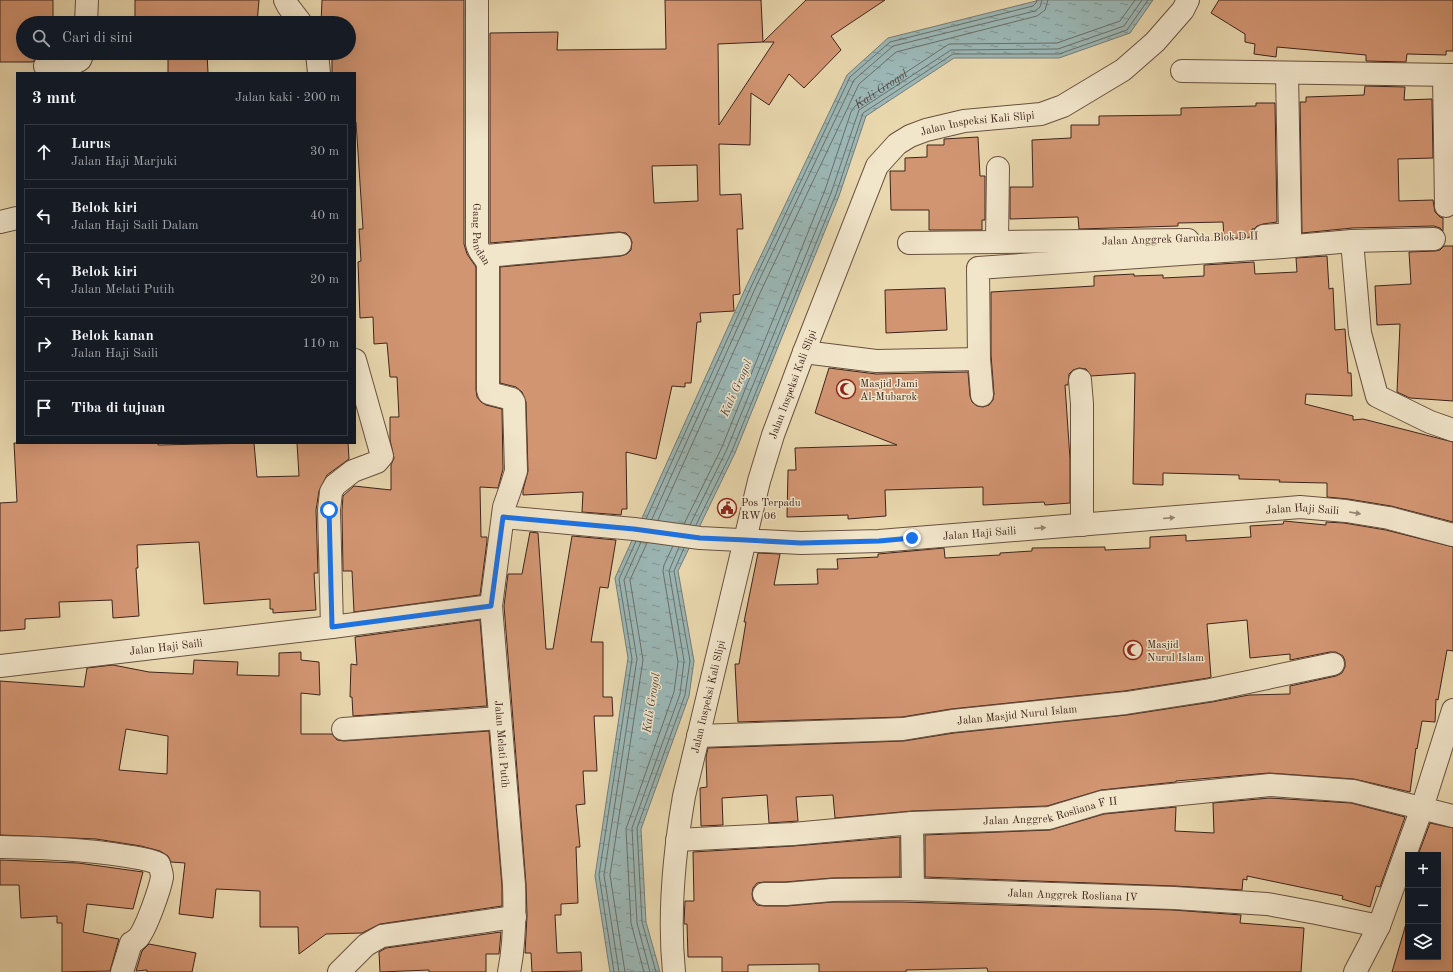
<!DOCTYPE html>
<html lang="id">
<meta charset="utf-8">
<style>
body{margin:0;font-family:"Old Standard TT",serif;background:#242831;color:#f1f3f6}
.controls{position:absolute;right:12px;bottom:12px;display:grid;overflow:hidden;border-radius:0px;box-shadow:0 4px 16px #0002}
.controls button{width:36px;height:36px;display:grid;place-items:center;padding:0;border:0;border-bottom:1px solid #363941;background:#171b24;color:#f1f3f6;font:20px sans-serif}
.stop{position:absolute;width:12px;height:12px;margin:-9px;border:3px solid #1a73e8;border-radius:50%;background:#fff}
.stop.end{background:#1a73e8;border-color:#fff;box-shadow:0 1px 4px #0008}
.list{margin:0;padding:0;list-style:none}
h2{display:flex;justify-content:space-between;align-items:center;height:52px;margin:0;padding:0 16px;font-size:17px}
h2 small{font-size:13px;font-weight:400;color:#9ea1a6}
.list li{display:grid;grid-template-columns:26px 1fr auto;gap:12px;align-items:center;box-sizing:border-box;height:56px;margin:0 8px 8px;padding:0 8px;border:1px solid #363941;border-radius:0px}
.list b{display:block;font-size:15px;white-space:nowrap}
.list p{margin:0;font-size:13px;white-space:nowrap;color:#9ea1a6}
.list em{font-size:13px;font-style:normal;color:#9ea1a6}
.icon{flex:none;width:22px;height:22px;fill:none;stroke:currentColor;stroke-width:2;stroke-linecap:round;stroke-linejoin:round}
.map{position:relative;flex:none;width:1453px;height:972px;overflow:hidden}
.search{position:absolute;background:#171b24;box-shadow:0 4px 16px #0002;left:16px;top:16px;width:340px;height:44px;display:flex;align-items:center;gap:10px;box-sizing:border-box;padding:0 14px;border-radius:22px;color:#9ea1a6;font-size:15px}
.panel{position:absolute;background:#171b24;box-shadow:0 4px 16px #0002;left:16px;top:72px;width:340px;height:372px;border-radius:0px}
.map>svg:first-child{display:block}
</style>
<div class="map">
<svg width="1453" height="972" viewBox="0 0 1453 972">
<defs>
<pattern id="water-ripples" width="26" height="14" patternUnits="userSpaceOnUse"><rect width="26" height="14" fill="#9bb7b5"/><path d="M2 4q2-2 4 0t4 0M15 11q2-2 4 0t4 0" fill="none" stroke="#809592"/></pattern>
</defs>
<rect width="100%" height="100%" fill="#e9d7ae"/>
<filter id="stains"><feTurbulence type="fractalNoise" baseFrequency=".005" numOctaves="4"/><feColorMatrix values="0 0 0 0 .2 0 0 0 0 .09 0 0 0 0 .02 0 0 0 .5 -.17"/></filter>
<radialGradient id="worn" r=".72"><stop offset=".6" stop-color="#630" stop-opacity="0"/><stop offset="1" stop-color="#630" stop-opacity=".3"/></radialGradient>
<path fill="url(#water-ripples)" stroke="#767c77" d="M1040 0H1153L1130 33 1059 58H954L866 116 839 196 735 453 678 571 694 661 689 696 641 829 646 922 660 972H610L595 876 628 658 615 578 746 287 847 75 888 38Z"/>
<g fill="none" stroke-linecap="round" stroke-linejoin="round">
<g stroke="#6c6e68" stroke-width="1">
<path d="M646 519 750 289 850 77 890 42 1033 6 1036 3 1037 0"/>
<path d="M652 519 754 291 854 80 893 46 1035 11 1040 7 1042 0"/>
<path d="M658 520 760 293 859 84 896 52 1037 16 1045 10 1048 0"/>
<path id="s1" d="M684 524 722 447 825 190 851 112 855 106 949 44 1057 43 1120 21 1135 0"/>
<path d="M690 525 727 449 831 193 859 110 951 50 1058 49 1124 26 1142 0"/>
<path d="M696 525 732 451 836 194 863 113 953 54H1059L1127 30 1148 0"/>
<path d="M614 972 599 875 632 659 619 579 636 541"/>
<path d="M619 972 604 875 637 659 624 580 641 542"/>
<path d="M625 972 610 875 643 660 630 580 647 543"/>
<path d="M644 972 631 923 626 829 674 692 678 662 663 571 664 565 673 546"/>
<path d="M650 972 637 923 632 828 680 694 684 661 669 571 679 547"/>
<path d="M656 972 642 922 637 828 685 695 690 661 674 571 684 548"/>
</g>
</g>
<path fill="#d29572" stroke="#3e241b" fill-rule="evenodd" d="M0 0H53V23H23V53H51L38 55 33 62H0Z
M135 0H259L257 23H135Z
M322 0H464V244L467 254 476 267V390L477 397 481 402 486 405 502 409 503 469 498 488 480 487 481 537H487V541L480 595 354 612 352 571H343L342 511 343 496 354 486 391 490V465L394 458 390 440V417H399L397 377H390L387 343 374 344 373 317 360 318 358 262 361 261 359 229H363L356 122H355V73H332V53H349V23H321Z
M665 0H761L763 42 718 44 719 125 774 42H763L806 0H885L831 36 841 50 804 88 789 74 769 105 751 93 750 145 719 144 720 195 741 194 743 229H737L740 294 733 295 734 311 700 313 701 322H697L691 383H685V387L672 386 656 459 626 452 627 509H622L621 515 582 512 583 492 523 495V490L528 471 526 402 522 392 516 387 500 383V267L621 256 627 254 631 250 632 242 630 237 626 233 619 232 490 243V33L558 32 557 50 666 49ZM697 165 698 201 654 203 652 166Z
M1219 0H1453V51H1446V55L1407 54 1406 62 1366 61V55L1277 47 1276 57 1254 54 1255 44 1245 42V34L1211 13Z
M134 53H207L208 73H168V55L134 58Z
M1365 86 1405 87 1404 100 1432 99 1433 158 1398 159 1399 201 1433 200 1435 212 1440 217 1443 218V231L1440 228 1434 226 1352 228 1302 233 1300 102H1306V97L1364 95Z
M1256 103H1275L1277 222 1263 224 1257 226 1254 229H1252V237L1224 239 1223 222 1178 223V226L1079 229 1078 217 1010 219V187H1033L1032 140 1071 138V125H1099V116L1181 115V108L1256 106Z
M978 137 980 176H985V220H982V230H929V210H891L890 171H905V158L927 157V145H944V139Z
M1444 246H1453V401L1410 398 1397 392 1400 324 1377 325 1375 286 1411 284 1409 252 1435 251 1440 250Z
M1327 256 1329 289 1333 288 1335 330 1345 329 1348 373H1351L1352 396 1306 394 1305 404 1353 416V420L1363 419 1453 442V522L1391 506 1348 499 1327 497V483L1279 482 1280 480 1239 479V475L1163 473V485L1133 484 1135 373 1091 376 1086 369 1079 368 1073 370 1069 374 1068 385H1065L1070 459V503L1045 505 1044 502 983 505V487L885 490 886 516 848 519V515L787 517 788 470H796L795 448 897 445 815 413 829 368 876 374 968 372 970 396 972 402 977 406 983 407 989 405 993 400 994 394 991 355V292L1094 286V276L1134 274V276L1163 275V278L1204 276V265L1254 262 1255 274 1297 272 1296 258Z
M945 288 947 330 886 333 885 290Z
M14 443H158V445L254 443 257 477 299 476 297 443H348L349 459 327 475 319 491 316 510 318 573H314L316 610 273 613V609H270V599L204 604 199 542 137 545 138 568H136L139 616 113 618 112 600 59 602 60 617 25 619V629L0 631V503L17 502Z
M1284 521 1326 525V522L1344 523 1386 530 1453 547V651L1447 650 1438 700 1436 699 1435 722 1422 721 1417 749 1416 748 1410 792 1354 779 1269 773 1176 781V782L1101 790 1047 806 912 811 835 818 833 795 796 797 798 821 769 823 767 795 722 798 723 825 701 826 700 788 707 787 706 757 708 748 904 741 954 733 1127 715 1212 702 1249 695 1290 694V686L1336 676 1342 673 1345 667V661L1343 656 1336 652H1330L1290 660V654L1250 658 1247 620 1207 624 1211 677 1208 678 1124 691 951 709 902 717 738 722 735 664H739L746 622H744L758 553 780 554 774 585 818 584 817 569H838L837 559 878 557V554L944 548 945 558 1000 555V553L1032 551V548L1105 547V550L1150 548V537L1186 535V541L1251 537 1250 526 1283 524Z
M530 532 538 533 546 649H553L572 536 616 540 608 588 600 587 591 642H603V697H612L613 716H594L597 771H583L585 804 576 805 580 847H576L578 903 561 904V915H555L557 953 581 952 582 971 532 972 531 953H525L527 916 526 884 504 606 508 574H522Z
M480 620 487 706 353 716 352 697H350L351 664 357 665 355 637Z
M301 652V660L319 662 320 695 301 693V734H332L337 740 344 741 489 731 502 886V906L380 924 362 933 326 934 299 954 298 927H260V891L216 889 213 918 179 914 185 863 171 862 168 856 160 851 141 846 96 839 0 835V681L84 687 87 668 113 665 149 672 193 674 194 660 238 662 237 675 279 676V653ZM126 729 168 736 167 774 119 770Z
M1270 798 1351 803 1405 817 1380 887 1376 886 1370 907 1342 899 1343 896 1247 876V880L1243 879 1242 890 1175 886 925 877V835L1050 830 1104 814 1176 807 1175 831 1214 833 1213 803Z
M1430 823 1453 828V972H1392L1408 917V957H1438V855H1418Z
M900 837V877L832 878 785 882H764L757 883 753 888 752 894 753 900 757 905 764 906H787L833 902H901L1173 910 1241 915 1240 923 1304 928 1301 972H988L987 968 906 970V972H819V964L748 965V972H722V957H688L687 924H684L685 901H694L693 852 794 846Z
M0 860 78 863 143 872 133 909 87 904 83 932 119 939 110 971 62 972V923H57V916L21 918 19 885H0Z
M501 932 499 954H486V972H429V970L380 972 379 952 386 948Z
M149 944 196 953 192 972H147V970L136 971 142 951Z"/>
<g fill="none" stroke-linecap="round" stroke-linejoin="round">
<defs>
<g id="minor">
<path d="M285 0 288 6 301 23"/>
<path id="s2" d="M477 0V244C478 252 485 256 488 264V390L489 393 512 399 514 402 516 471 510 490 504 507 491 606 514 885C515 914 515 943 509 972"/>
<path d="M86 23 87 0"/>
<path d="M317 53 319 73"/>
<path d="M45 66 72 64 80 60 83 53"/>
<path d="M1182 71 1453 75"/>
<path d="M1444 75 1446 206"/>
<path d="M0 222 17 218"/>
<path d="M1264 236 1290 234 1287 73"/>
<path d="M1352 241 1360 333 1377 396 1430 422 1453 430"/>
<path d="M997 242 998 168"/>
<path d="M909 243 1188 240"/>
<path d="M486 256 620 244"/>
<path d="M804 352 876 361 979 359"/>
<path d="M1080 380 1082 404V525"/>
<path d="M982 395 979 359 978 268 1283 247 1352 241 1434 239"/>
<path id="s3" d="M503 517 634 529 700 538 801 543 879 541 1300 507 1346 511 1389 518 1453 535"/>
<path d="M332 627 329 510 331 492 335 485 353 471 377 462 382 456 355 360"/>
<path id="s4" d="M0 666 332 627 491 606"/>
<path d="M343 729 500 718"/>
<path id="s5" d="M698 736 903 729 952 721 1126 703 1210 690 1333 664"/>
<path d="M912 823 913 889"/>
<path id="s6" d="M677 840 793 834 912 823 1049 818 1102 802 1270 785 1353 791 1453 816"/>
<path d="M0 847C42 848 85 849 126 856 137 858 149 859 159 864 160 868 162 873 162 877 160 889 146 929 138 938 136 940 133 942 131 943L122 972"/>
<path id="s7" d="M764 894H786L832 890 901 889 1174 898 1267 904 1316 913 1379 926"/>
<path d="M339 972 366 945 382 936 515 917"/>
<path id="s8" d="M674 972C668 913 674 854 684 796L759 481 773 435 804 352 877 166 897 144 910 136 926 130 964 121 1041 114 1063 106 1123 70 1155 42 1183 10 1188 0"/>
<path d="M1355 972 1379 926 1422 808 1453 710"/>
</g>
</defs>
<use href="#minor" stroke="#695140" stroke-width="24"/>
<use href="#minor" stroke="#f1e5ca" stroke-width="22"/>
</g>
<defs><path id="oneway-solid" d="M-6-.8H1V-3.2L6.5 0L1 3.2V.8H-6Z"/></defs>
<g fill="#988472">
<use href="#oneway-solid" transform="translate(1355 513) rotate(9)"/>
<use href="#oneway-solid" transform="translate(1169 518) rotate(-5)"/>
<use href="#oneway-solid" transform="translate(1040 528) rotate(-5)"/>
</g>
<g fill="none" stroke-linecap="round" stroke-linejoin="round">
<path stroke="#1a73e8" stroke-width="5" d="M329 510 332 627 491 606 503 517 634 529 700 538 746 540 801 543 879 541 912 538"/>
</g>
<defs>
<symbol id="mosque-ring" viewBox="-11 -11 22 22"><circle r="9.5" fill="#f1e5ca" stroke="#8f2418" stroke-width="1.5"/><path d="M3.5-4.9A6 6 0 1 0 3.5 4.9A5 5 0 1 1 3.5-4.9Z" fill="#8f2418"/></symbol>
<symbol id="civic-ring" viewBox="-11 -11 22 22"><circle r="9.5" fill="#f1e5ca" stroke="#8f2418" stroke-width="1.5"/><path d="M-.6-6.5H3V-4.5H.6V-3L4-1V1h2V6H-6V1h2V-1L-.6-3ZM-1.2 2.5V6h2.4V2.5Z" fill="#8f2418"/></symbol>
</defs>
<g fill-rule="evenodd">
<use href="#mosque-ring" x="835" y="378" width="22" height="22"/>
<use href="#civic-ring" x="716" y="497" width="22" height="22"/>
<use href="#mosque-ring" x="1122" y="639" width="22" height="22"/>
</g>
<g text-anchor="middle" stroke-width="3" stroke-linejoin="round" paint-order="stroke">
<g font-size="11" fill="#3e241b" stroke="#f1e5ca">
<text dy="4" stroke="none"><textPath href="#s8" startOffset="951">Jalan Inspeksi Kali Slipi</textPath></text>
<text dy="4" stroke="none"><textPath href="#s2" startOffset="235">Gang Pandan</textPath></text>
<text transform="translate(1180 238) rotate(-2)" y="4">Jalan Anggrek Garuda Blok D II</text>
<text dy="4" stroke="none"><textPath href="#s8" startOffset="603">Jalan Inspeksi Kali Slipi</textPath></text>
<text dy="4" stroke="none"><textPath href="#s3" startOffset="802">Jalan Haji Saili</textPath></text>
<text dy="4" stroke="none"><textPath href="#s3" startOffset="478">Jalan Haji Saili</textPath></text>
<text dy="4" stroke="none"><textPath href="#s4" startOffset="167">Jalan Haji Saili</textPath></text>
<text dy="4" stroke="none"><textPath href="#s8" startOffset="279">Jalan Inspeksi Kali Slipi</textPath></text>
<text dy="4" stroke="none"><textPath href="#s5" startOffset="320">Jalan Masjid Nurul Islam</textPath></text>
<text dy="4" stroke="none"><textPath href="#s2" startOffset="769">Jalan Melati Putih</textPath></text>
<text dy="4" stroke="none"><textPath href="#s6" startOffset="375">Jalan Anggrek Rosliana F II</textPath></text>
<text dy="4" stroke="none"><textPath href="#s7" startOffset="309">Jalan Anggrek Rosliana IV</textPath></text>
</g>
<g font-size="11" fill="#3e241b" stroke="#f1e5ca" text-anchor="start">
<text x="860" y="387">Masjid Jami<tspan x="860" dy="13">Al-Mubarok</tspan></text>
<text x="741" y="506">Pos Terpadu<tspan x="741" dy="13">RW 06</tspan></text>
<text x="1147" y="648">Masjid<tspan x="1147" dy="13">Nurul Islam</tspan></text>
</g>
<g font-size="12" font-style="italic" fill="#554942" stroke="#f1e5ca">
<text dy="4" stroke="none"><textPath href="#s1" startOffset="483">Kali Grogol</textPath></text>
<text transform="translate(736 388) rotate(-66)" y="4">Kali Grogol</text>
<text transform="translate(651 703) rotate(-81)" y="4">Kali Grogol</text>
</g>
</g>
<rect width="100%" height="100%" filter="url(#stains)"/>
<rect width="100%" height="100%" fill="url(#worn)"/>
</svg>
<div class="controls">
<button>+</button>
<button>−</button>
<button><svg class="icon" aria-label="layers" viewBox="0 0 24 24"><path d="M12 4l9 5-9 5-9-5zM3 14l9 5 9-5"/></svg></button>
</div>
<div class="stop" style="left:329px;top:510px"></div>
<div class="stop end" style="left:912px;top:538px"></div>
<div class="search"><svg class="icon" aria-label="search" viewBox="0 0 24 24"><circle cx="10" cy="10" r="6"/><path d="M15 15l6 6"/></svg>Cari di sini</div>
<section class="panel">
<h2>3 mnt<small>Jalan kaki · 200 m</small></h2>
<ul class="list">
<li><svg class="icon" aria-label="ahead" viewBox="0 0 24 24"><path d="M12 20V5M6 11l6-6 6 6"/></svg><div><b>Lurus</b><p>Jalan Haji Marjuki</p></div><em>30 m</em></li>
<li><svg class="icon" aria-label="left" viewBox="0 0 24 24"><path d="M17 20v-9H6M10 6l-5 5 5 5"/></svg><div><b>Belok kiri</b><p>Jalan Haji Saili Dalam</p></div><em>40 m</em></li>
<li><svg class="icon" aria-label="left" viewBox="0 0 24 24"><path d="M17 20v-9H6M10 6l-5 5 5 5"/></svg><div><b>Belok kiri</b><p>Jalan Melati Putih</p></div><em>20 m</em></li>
<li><svg class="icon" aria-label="right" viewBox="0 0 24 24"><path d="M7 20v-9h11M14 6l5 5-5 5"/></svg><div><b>Belok kanan</b><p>Jalan Haji Saili</p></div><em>110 m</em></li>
<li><svg class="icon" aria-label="arrive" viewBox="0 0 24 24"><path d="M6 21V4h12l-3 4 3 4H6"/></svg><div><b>Tiba di tujuan</b></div></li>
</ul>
</section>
</div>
